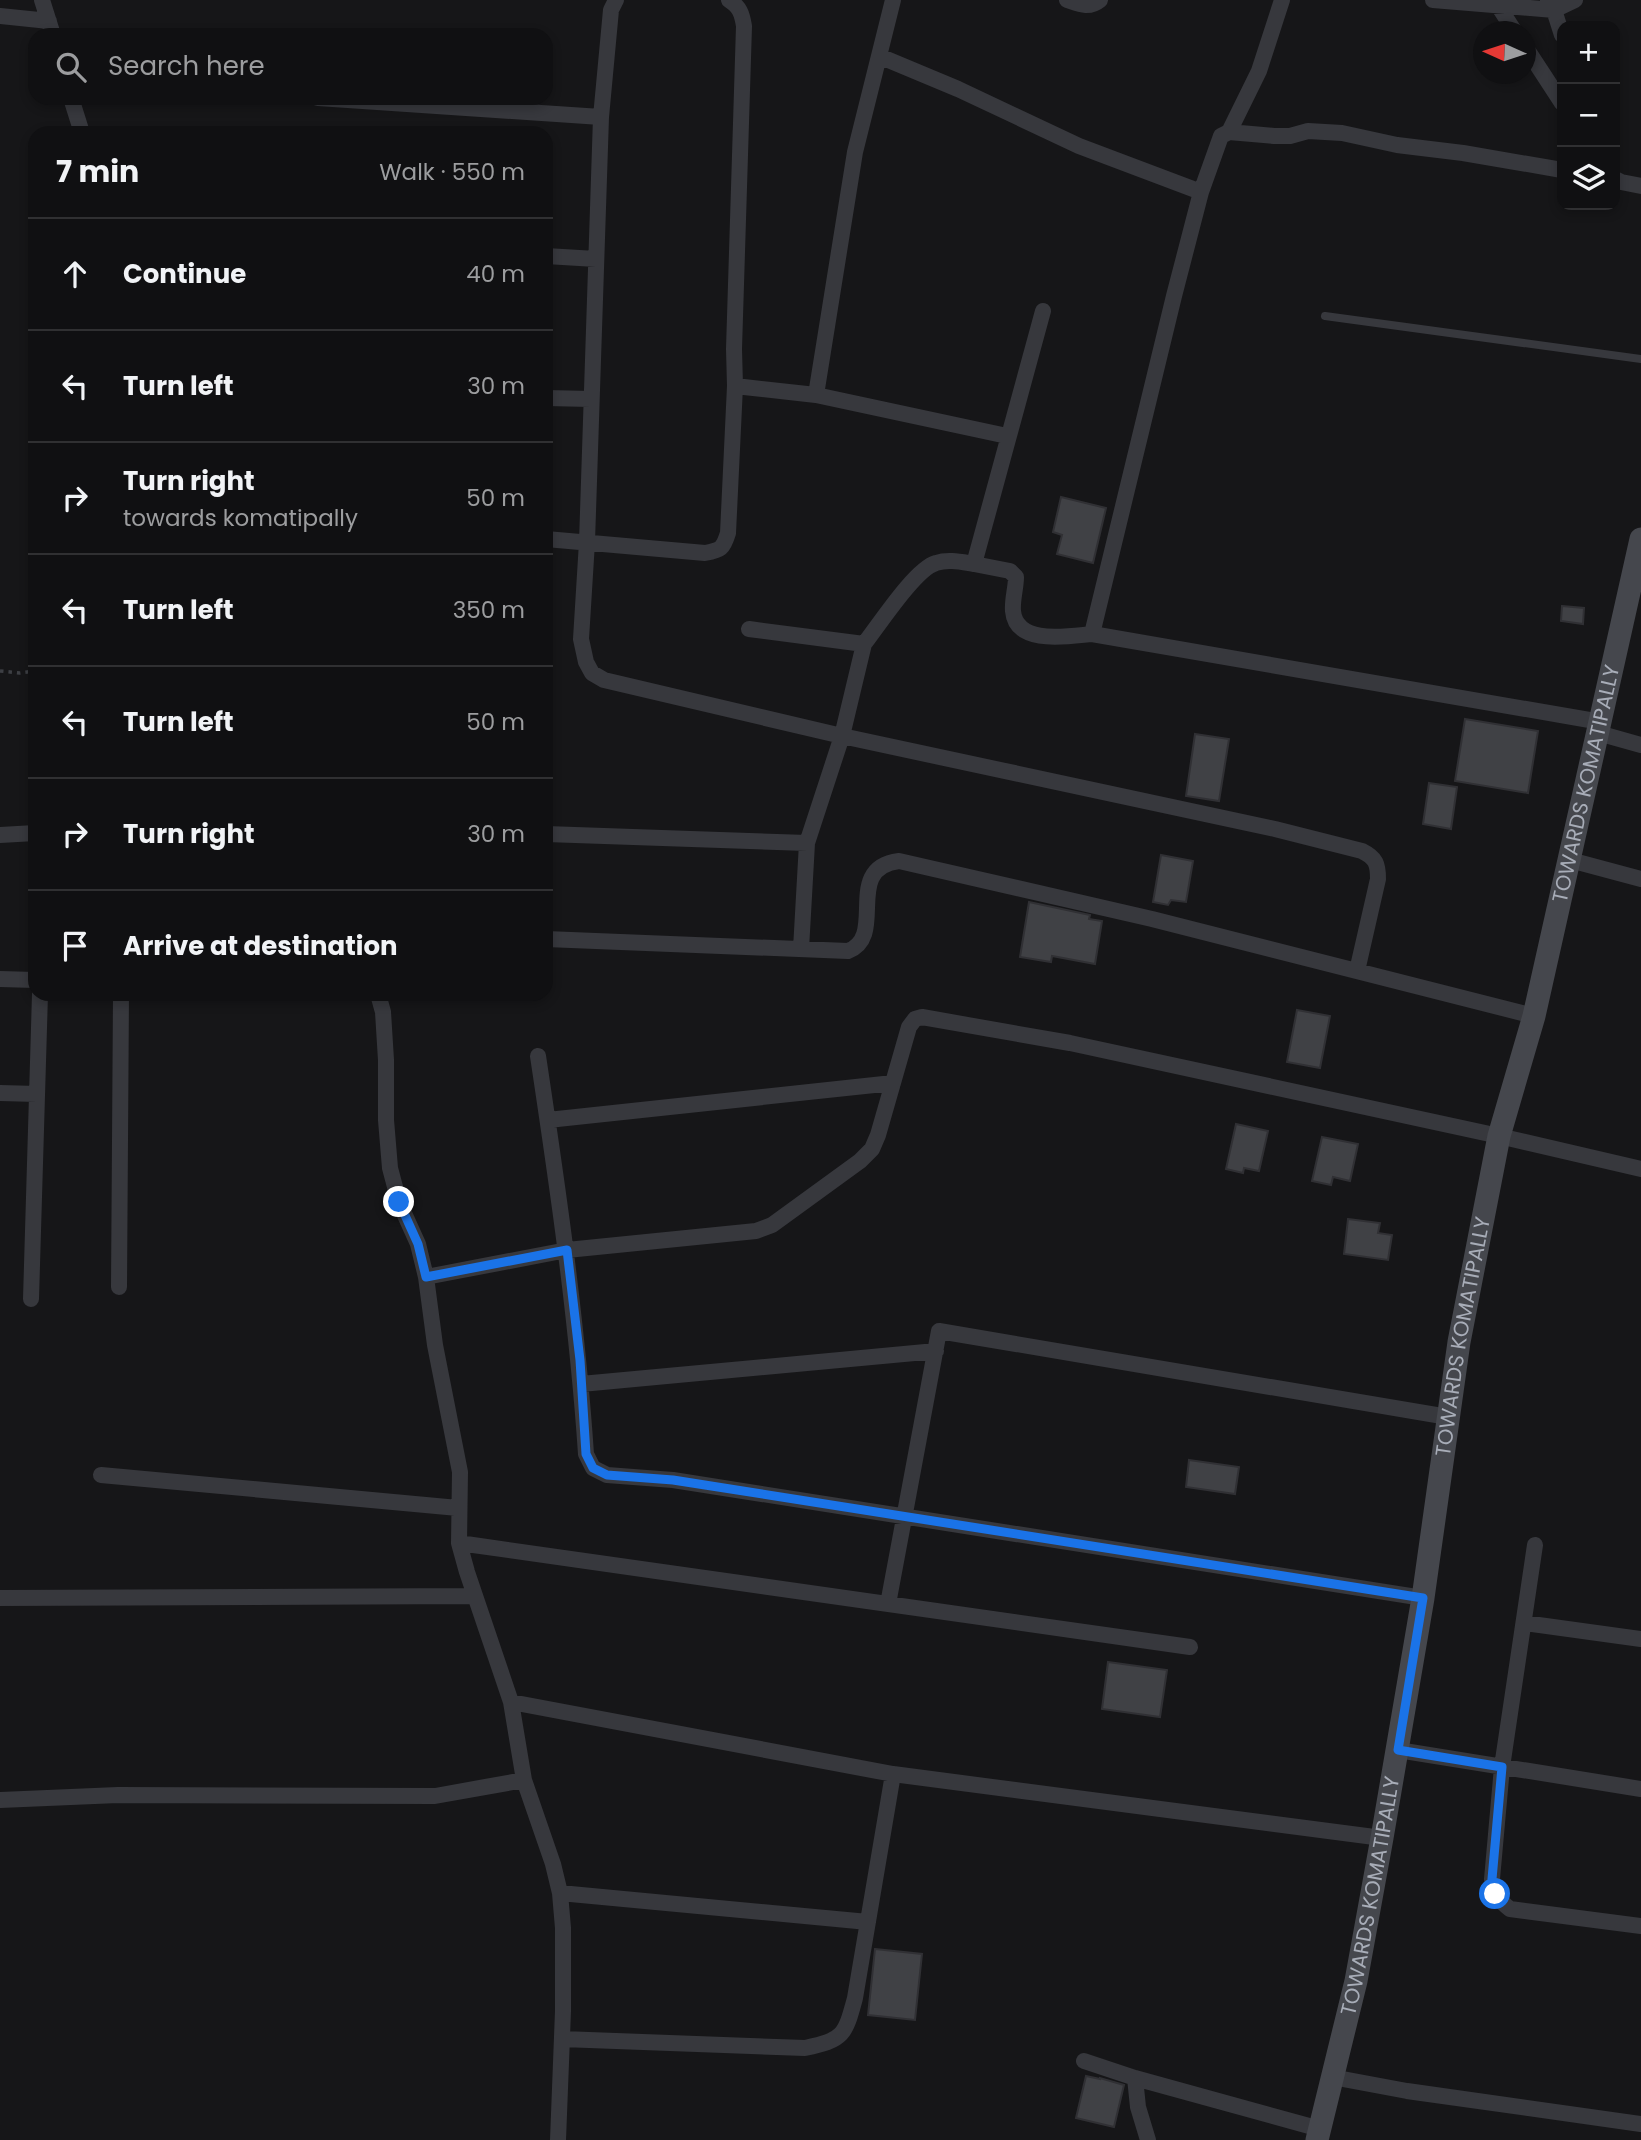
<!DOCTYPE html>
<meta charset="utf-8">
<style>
body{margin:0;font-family:Poppins,sans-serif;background:#1e1e20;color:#f1f3f6}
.controls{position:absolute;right:21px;top:21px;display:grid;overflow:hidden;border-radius:14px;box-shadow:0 4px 10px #0003}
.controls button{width:63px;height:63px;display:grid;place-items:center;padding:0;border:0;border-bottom:2px solid #303032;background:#101012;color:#f1f3f6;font:35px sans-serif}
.compass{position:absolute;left:1473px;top:21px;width:63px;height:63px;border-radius:50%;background:#101012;box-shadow:0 4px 10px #0003;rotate:273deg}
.stop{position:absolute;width:21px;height:21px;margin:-16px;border:5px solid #1a73e8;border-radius:50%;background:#fff}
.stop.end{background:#1a73e8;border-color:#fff;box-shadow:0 2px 7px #0008}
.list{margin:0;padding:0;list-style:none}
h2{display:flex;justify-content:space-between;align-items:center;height:91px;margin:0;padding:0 28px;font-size:30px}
h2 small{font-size:23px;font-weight:400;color:#9c9d9f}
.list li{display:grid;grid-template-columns:46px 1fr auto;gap:21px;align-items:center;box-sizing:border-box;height:112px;padding:0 28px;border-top:2px solid #303032}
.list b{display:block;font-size:26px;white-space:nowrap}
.list p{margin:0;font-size:23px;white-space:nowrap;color:#9c9d9f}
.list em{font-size:23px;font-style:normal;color:#9c9d9f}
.icon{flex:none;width:38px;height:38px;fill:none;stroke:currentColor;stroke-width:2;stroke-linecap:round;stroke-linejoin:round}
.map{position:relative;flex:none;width:1641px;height:2140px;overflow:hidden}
.search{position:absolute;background:#101012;box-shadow:0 4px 10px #0003;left:28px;top:28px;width:525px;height:77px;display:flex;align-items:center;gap:18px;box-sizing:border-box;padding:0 24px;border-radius:21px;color:#9c9d9f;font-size:26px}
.panel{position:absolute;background:#101012;box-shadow:0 4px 10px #0003;left:28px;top:126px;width:525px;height:875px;border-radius:21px}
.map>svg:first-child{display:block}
</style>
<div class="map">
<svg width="1641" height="2140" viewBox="0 0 1641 2140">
<rect width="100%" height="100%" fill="#161618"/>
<path fill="#404145" stroke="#303034" stroke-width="2" d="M1061 497 1106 508 1093 563 1057 554 1062 535 1053 532Z
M1562 606 1584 608 1583 624 1561 621Z
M1465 719 1538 731 1528 793 1455 781Z
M1195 734 1229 739 1219 801 1186 796Z
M1429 783 1457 787 1451 829 1423 824Z
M1161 855 1193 861 1186 902 1171 900 1168 905 1153 902Z
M1029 902 1090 915 1089 919 1102 921 1095 964 1052 956 1051 962 1020 957Z
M1297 1010 1330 1016 1320 1068 1287 1062Z
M1236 1124 1268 1131 1259 1171 1244 1168 1243 1173 1226 1169Z
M1322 1137 1358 1144 1350 1181 1333 1177 1331 1185 1312 1181Z
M1348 1219 1380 1223 1378 1233 1392 1235 1388 1260 1344 1254Z
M1189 1460 1239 1467 1235 1494 1186 1487Z
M1108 1662 1167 1670 1160 1717 1102 1709Z
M875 1949 922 1954 915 2020 868 2015Z
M1086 2076 1100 2079V2078L1124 2085 1114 2127 1076 2118Z"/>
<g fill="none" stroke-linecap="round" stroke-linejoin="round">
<path stroke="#3d3f44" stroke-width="3.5" stroke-dasharray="3.5 5" stroke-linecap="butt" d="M0 671 20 673 35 671"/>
<path stroke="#37383d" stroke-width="8" d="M1325 316 1641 359"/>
<path stroke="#37383d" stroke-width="16" d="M42 0 53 35
M616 0 611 10 601 117 587 542 581 639 586 662 592 673 604 680 842 736 1275 829 1362 851C1376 858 1378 864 1378 879L1357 971
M1067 0C1079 4 1089 9 1100 0
M1433 0 1554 10 1575 0
M1548 2 1554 10 1562 35
M1497 4 1515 32
M0 16 49 21
M1526 48 1562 103
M879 56 958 89 1079 146 1201 192
M71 98 82 133
M318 98 601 117
M1229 132 1259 71 1282 0
M1615 179 1621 182 1641 186
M546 256 596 259
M735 386 816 395 1007 436
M816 395 855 152 893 0
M546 398 591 399
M546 539 705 553C721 550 723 549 728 533L735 386 734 349 744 26C742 14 740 7 729 0
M974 564 1010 571 1016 577C1016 588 1012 600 1013 611 1016 646 1069 636 1092 634L1174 296 1201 192 1221 136 1229 132 1274 136H1290L1308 131 1342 133 1397 145 1463 153 1562 170
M749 629 864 644C879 625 915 569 936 563 948 559 961 562 974 564L1043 311
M1092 634 1601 722
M1598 733 1641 745
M546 834 807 843
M0 835 35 833
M1570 860 1641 879
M546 939 848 951C888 936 842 868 899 861L1152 919 1534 1016
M801 949 807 843 842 736 864 644
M0 979 35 980
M378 994 383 1012 386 1060V1120L390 1168 399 1202 418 1244 426 1277 435 1345 460 1472 459 1543 467 1572 511 1702 524 1780 553 1864 560 1893 563 1928V2011L558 2140
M538 1056C558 1189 577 1320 586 1454L593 1468 607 1475 673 1480 1423 1598
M0 1093 37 1094
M548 1120 893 1083
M426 1277 567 1250 756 1231 772 1225 860 1161 872 1149 878 1135 909 1027 915 1019 922 1017 1070 1043 1499 1136 1641 1169
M119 1287 121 994
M31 1299 40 994
M581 1384 936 1351
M101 1475 458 1508
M459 1543 1190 1647
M1535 1545 1502 1767 1492 1879C1495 1893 1498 1900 1510 1909L1641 1926
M0 1598 475 1596
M888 1604 939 1331 1448 1417
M1524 1623 1641 1639
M511 1702 893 1774 1382 1838
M1398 1750 1641 1789
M0 1800 118 1795 435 1796 524 1780
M560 1893 868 1922
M562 2039 805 2048C844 2040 845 2035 855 1998L893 1774
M1084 2061 1135 2078 1320 2129
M1332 2077 1407 2091 1641 2124
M1135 2078 1138 2107 1148 2140"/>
<path stroke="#45474d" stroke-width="23" id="s1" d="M1317 2140 1356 1981 1382 1838 1423 1598 1459 1342 1499 1136 1534 1016 1641 539"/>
</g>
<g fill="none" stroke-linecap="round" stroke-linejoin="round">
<path stroke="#1a73e8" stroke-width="9" d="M399 1202 418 1244 426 1277 567 1250 580 1360 586 1454 593 1468 607 1475 673 1480 1423 1598 1398 1750 1502 1767 1492 1879 1495 1894"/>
</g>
<g text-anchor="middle" stroke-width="7" stroke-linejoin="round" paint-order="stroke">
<g font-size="21" fill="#a8adb8" stroke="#111113">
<text dy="7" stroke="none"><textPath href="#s1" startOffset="1384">TOWARDS KOMATIPALLY</textPath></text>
<text dy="7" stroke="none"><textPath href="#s1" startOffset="817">TOWARDS KOMATIPALLY</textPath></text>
<text dy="7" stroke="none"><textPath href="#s1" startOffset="250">TOWARDS KOMATIPALLY</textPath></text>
</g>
</g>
</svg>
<div class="controls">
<button>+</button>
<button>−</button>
<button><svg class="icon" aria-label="layers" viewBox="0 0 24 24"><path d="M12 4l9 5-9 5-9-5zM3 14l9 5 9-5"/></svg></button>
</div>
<svg class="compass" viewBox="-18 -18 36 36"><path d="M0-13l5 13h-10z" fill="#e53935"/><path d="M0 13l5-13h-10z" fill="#9c9d9f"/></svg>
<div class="stop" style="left:1495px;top:1894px"></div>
<div class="stop end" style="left:399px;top:1202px"></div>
<div class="search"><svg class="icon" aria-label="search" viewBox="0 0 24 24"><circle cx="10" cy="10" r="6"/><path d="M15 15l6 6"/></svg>Search here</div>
<section class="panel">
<h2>7 min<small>Walk · 550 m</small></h2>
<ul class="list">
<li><svg class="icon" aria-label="ahead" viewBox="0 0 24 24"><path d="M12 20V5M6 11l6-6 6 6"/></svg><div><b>Continue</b></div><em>40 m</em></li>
<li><svg class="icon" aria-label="left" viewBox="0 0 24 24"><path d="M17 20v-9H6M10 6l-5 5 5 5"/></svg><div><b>Turn left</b></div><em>30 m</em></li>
<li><svg class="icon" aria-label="right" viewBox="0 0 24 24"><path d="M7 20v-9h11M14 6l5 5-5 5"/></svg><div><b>Turn right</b><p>towards komatipally</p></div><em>50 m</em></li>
<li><svg class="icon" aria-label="left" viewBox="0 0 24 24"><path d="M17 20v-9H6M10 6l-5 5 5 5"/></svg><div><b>Turn left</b></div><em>350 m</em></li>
<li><svg class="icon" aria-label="left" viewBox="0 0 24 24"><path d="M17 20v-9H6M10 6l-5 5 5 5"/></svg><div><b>Turn left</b></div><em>50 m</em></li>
<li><svg class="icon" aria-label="right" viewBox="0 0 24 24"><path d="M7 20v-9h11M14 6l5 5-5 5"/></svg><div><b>Turn right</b></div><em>30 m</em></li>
<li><svg class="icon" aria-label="arrive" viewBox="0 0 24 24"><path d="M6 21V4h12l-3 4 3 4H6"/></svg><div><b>Arrive at destination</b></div></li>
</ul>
</section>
</div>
